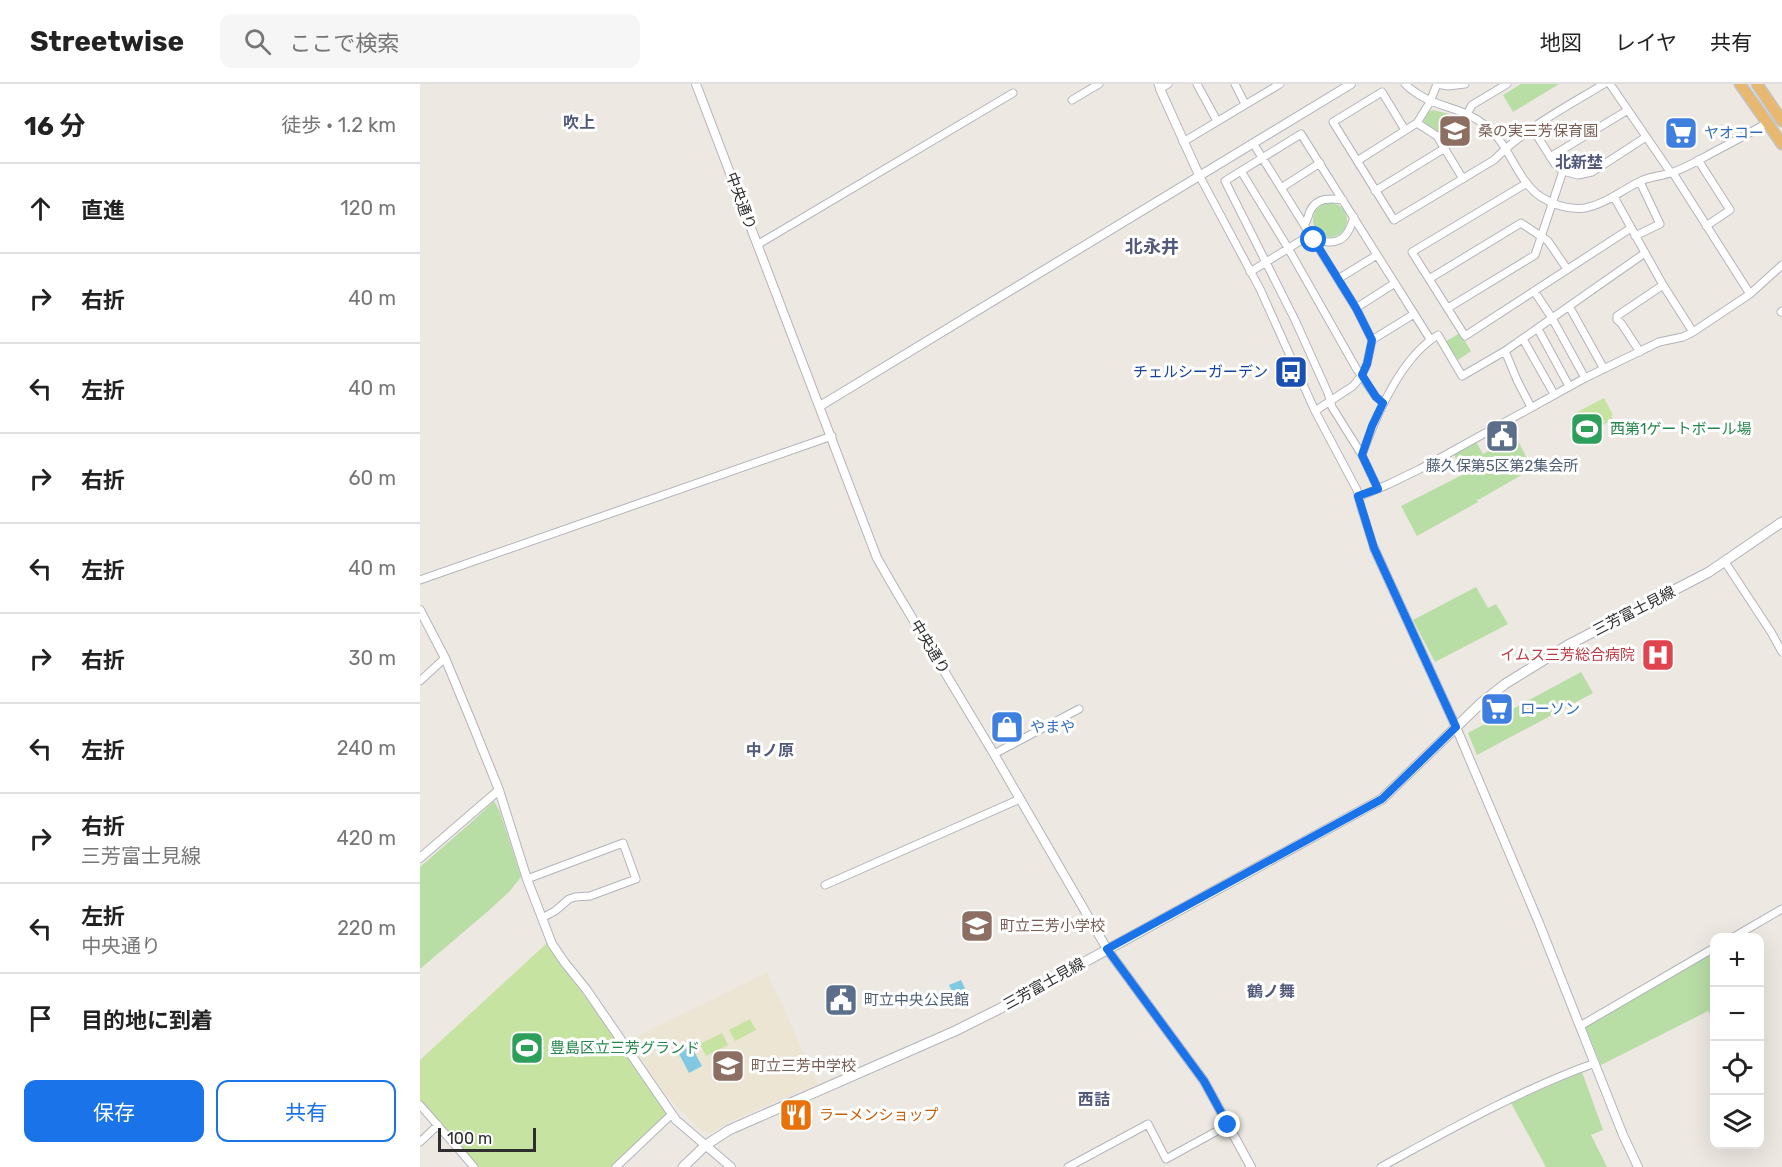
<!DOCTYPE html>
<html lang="ja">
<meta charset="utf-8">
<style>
body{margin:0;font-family:Rubik,"Noto Sans JP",sans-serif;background:#f6f6f6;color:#222}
.controls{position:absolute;right:18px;bottom:18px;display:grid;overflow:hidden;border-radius:12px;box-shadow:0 6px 24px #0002}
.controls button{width:54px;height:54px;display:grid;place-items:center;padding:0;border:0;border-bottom:2px solid #e0e0e0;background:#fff;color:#222;font:30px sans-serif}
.scale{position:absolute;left:18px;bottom:15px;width:98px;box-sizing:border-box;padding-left:6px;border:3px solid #2e2e2e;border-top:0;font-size:16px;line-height:21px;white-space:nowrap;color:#2e2e2e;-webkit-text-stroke:4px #fff;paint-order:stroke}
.stop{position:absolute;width:18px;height:18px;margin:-14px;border:4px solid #1a73e8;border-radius:50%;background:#fff}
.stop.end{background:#1a73e8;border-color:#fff;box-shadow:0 2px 6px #0008}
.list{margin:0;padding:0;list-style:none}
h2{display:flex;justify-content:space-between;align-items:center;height:78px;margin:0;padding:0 24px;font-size:26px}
h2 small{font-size:20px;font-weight:400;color:#767676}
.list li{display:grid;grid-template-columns:39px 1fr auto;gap:18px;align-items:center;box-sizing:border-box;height:90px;padding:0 24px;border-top:2px solid #e0e0e0}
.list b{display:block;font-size:22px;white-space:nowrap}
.list p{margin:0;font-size:20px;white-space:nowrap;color:#767676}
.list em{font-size:20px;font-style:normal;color:#767676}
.actions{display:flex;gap:12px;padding:18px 24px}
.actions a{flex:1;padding:14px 0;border:2px solid #1a73e8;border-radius:12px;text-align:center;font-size:21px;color:#1a73e8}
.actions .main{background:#1a73e8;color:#fff}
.icon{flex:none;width:33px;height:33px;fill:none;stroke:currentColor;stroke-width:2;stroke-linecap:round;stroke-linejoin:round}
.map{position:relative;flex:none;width:1362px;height:1083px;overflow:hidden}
header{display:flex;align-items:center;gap:36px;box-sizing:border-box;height:84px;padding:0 30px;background:#fff;border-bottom:2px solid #e0e0e0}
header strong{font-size:28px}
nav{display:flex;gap:33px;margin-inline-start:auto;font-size:21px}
.search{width:420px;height:54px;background:#f6f6f6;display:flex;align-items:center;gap:15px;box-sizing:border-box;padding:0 21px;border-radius:12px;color:#767676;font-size:22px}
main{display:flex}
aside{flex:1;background:#fff}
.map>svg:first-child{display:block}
</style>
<header>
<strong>Streetwise</strong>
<div class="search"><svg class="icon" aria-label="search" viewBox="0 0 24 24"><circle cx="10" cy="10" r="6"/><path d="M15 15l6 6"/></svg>ここで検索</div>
<nav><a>地図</a><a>レイヤ</a><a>共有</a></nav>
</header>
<main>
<aside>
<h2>16 分<small>徒歩 · 1.2 km</small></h2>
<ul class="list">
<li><svg class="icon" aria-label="ahead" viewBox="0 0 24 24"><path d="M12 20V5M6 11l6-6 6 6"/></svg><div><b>直進</b></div><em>120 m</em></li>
<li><svg class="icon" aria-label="right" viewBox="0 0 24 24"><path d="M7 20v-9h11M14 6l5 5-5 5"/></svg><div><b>右折</b></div><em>40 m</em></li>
<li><svg class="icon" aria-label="left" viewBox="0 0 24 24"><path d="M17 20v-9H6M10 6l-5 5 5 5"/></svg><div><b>左折</b></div><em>40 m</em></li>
<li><svg class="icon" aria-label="right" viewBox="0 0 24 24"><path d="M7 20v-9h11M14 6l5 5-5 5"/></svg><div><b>右折</b></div><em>60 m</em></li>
<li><svg class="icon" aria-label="left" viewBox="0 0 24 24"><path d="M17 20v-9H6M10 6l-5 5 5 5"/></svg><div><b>左折</b></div><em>40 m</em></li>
<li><svg class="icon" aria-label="right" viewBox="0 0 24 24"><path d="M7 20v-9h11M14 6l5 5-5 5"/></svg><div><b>右折</b></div><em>30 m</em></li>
<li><svg class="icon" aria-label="left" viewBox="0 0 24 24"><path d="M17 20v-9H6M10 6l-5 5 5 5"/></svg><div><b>左折</b></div><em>240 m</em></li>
<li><svg class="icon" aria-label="right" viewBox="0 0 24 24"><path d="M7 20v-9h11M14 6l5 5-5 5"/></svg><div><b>右折</b><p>三芳富士見線</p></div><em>420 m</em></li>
<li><svg class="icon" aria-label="left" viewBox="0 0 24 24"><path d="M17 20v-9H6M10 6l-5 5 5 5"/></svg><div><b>左折</b><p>中央通り</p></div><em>220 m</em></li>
<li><svg class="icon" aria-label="arrive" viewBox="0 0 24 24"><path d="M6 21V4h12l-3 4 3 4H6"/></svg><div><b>目的地に到着</b></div></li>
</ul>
<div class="actions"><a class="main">保存</a><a>共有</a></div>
</aside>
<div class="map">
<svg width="1362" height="1083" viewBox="0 0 1362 1083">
<rect width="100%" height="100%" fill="#ede8e2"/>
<path fill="#ece5d4" d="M347 888 398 1000 309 1038 292 1048 281 1047 245 1010 208 957Z"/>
<path fill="#b8dda5" d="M1101 0H1139L1093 28 1083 11Z
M1013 26 1033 31 1029 45 1020 50 1005 41 1004 36 1008 28Z
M893 136a17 17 0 1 1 34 0a17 17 0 1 1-34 0Z
M1040 249 1051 267 1038 276 1035 271 1033 272 1025 258Z
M1096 352 1112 385 1058 416 1056 414 1058 418 997 452 981 422 1044 390 1033 369 1056 358 1063 370Z
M1056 503 1068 524 1076 520 1088 540 1015 578 993 536Z
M1161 588 1173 609 1057 671 1048 649Z
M74 717 80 728 101 793 89 808 67 828 0 885V783L54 736Z
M1294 867V928L1291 931 1288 927 1181 981 1165 942Z
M1162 988 1183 1046 1171 1051 1187 1083H1126L1091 1019Z"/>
<path fill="#c7e3a2" d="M1184 314 1193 331 1191 332 1193 335 1162 355 1151 335 1157 328Z
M127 859 138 877 176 927 246 1029V1033L193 1083H56L0 1017V976Z
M330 935 336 946 315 957 309 946Z
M302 949 308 961 286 972 280 960Z"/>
<path fill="#81c8e3" d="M541 896 551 918 540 923 529 901Z
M270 960 282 982 269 989 257 966Z"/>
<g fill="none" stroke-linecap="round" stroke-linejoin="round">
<defs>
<path id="minor" d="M738 0 740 5 748 0
M777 0 797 37
M815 0 825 20
M985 0C1011 25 1038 20 1065 41 1090 60 1096 96 1121 113 1134 121 1150 126 1165 124 1186 120 1203 105 1223 96 1233 92 1243 92 1253 88 1266 84 1279 76 1290 70 1309 60 1328 50 1347 39
M1017 0 1028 2 1045 0
M1190 0 1251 89
M652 16 679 0
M1047 30 1052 21 1087 0
M997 39 1017 52 1043 95
M1112 44 1135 80 1143 87 1158 91 1172 88 1226 53
M985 46 962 8 913 38 974 136 1074 76C1105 44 1146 23 1184 0
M763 58 860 0
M833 59 936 224 952 256 947 280 942 291 933 302 895 327
M1130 73 1208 26
M1278 76 1310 126 1286 142
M937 77 997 39 1010 18 1017 0
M821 87 868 164 936 284 956 313 964 319
M1253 89 1330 210
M779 91 840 205 895 327 937 406 941 423 954 464
M1107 99 992 168 1045 252 1211 144
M861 104 900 79
M955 107 1025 64
M1194 113 1243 201 1273 248
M884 141C888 136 888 132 890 127 897 113 911 114 923 116
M1215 152 1240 140 1220 98
M894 156C899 156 903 157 908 158 925 159 930 146 934 133
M337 161 593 9
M830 188 890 151
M918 195 957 171
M1009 195 1101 139 1128 157 1147 185
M1114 207 1132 234 1165 294
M1149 222 1184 285
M936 224 975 199
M1028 224 1115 171 1143 87
M1361 228 1362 227
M1118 245 1149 302
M1103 255 1134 310
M952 256 994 230
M1085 267 1097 296 1111 323
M1220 268 1201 239 1197 236V232L1243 201
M942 371C956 332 981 273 1018 251L1042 292 1085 267 1225 169
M958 405 942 371 912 323 908 309 875 236 805 97 881 50 1010 255
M938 413 969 400 1000 385 1165 294 1239 258 1263 253 1273 248 1330 210 1362 181
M1305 478 1351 548 1362 568
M0 496 412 352
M0 597 25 574
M574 670 659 625
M107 795 203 759 216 795 170 812 155 813 149 815 135 827 122 834
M405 801 600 715
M1312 854 1362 825
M1160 942 1294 864
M0 1021 54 1083
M0 1058 18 1041
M196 1083 252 1030
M648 1083 728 1040 746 1075 808 1041
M961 1083C1031 1045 1100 1006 1175 979"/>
<path id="tertiary" d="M276 0 457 474 476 507 574 670 687 865 784 997 831 1083
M740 5 779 91
M400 322 931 0
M954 464 1036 643 1119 839 1203 1051 1218 1083
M0 526 25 574 52 639 79 706 107 795 132 860 145 879 166 905 256 1036 311 1083
M0 774 79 706"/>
<path id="secondary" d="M263 1083 286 1061 309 1046 535 947 579 925 962 715 1061 619 1085 600 1148 561 1289 488 1362 438"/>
<path id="trunk" d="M1320 0 1362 60
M1337 0 1362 37"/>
</defs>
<use href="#minor" stroke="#b2b4bc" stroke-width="9"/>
<use href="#tertiary" stroke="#b2b4bc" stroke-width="10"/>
<use href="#secondary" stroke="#b2b4bc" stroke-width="11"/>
<use href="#trunk" stroke="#c4c4c4" stroke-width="13"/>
<use href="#minor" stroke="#fff" stroke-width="7"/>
<use href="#tertiary" stroke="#fff" stroke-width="8"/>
<use href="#secondary" stroke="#fff" stroke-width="9"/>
<use href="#trunk" stroke="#e8b770" stroke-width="10"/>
</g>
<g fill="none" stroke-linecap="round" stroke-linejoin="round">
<path stroke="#1a73e8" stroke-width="8" d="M808 1041 784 997 687 865 962 715 1036 643 954 464 938 412 958 405 942 371 952 342 963 319 956 313 942 291 947 280 952 256 936 224 894 156"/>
</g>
<defs>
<symbol id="school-square" viewBox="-11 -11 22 22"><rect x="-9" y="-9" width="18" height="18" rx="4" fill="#8d6e63" stroke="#fff"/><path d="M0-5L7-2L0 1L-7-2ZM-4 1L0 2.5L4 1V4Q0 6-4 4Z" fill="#fff"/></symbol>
<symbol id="supermarket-square" viewBox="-11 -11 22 22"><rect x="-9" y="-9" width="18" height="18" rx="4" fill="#3f7fe0" stroke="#fff"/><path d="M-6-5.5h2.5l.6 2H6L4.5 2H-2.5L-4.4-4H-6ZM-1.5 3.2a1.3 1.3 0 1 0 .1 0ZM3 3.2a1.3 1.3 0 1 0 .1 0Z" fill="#fff"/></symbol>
<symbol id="bus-square" viewBox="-11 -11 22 22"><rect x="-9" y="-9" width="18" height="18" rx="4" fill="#1a4fb4" stroke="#fff"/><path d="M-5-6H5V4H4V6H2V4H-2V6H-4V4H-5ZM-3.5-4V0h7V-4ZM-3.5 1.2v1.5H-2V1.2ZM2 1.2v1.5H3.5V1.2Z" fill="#fff"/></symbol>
<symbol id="stadium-square" viewBox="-11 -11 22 22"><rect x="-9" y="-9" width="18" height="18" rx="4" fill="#2e9e5b" stroke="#fff"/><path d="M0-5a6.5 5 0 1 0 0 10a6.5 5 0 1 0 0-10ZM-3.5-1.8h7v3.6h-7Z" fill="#fff"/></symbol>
<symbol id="civic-square" viewBox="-11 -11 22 22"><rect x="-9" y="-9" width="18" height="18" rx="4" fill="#5c6f8a" stroke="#fff"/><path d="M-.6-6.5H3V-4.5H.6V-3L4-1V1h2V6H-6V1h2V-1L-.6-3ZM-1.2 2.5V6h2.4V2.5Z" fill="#fff"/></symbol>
<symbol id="hospital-square" viewBox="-11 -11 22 22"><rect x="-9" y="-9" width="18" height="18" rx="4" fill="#e0444e" stroke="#fff"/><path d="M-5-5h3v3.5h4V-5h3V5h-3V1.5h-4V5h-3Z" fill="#fff"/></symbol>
<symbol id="shop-square" viewBox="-11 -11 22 22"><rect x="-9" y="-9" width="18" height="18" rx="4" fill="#3f7fe0" stroke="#fff"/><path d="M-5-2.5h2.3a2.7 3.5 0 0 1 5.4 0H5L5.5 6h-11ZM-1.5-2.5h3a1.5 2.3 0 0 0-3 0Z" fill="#fff"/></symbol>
<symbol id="restaurant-square" viewBox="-11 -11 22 22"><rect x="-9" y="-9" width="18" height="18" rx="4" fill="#e8710a" stroke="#fff"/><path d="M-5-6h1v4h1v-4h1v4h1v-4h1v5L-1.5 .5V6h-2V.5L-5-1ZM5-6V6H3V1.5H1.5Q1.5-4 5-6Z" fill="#fff"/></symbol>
</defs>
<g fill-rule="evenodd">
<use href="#school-square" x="1016" y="28" width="38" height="38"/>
<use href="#supermarket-square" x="1242" y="30" width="38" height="38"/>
<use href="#bus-square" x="852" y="269" width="38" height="38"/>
<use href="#stadium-square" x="1148" y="326" width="38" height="38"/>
<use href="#civic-square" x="1063" y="333" width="38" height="38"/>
<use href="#hospital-square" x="1219" y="552" width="38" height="38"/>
<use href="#supermarket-square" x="1058" y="606" width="38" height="38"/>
<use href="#shop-square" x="568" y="624" width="38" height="38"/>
<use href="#school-square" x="538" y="823" width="38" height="38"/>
<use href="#civic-square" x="402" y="897" width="38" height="38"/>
<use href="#stadium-square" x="88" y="945" width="38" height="38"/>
<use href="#school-square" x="289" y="963" width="38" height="38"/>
<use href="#restaurant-square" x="357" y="1012" width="38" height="38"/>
</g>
<g text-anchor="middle" stroke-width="6" stroke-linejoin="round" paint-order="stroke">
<g font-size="15" fill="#785e54" stroke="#fff" text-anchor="start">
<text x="1058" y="52">桑の実三芳保育園</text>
<text x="580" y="847">町立三芳小学校</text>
<text x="331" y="987">町立三芳中学校</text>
</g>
<g font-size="15" fill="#366cbe" stroke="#fff" text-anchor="start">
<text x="1284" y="54">ヤオコー</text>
<text x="1100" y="630">ローソン</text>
<text x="610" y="648">やまや</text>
</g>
<g font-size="15" fill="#2e2e2e" stroke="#fff">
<text transform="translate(321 117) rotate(70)" y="5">中央通り</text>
<text transform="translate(1214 527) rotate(-27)" y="5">三芳富士見線</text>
<text transform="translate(510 563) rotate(59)" y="5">中央通り</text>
<text transform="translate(624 900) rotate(-29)" y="5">三芳富士見線</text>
</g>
<g font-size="15" fill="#164399" stroke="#fff" text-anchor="end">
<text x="848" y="293">チェルシーガーデン</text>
</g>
<g font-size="15" fill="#27864d" stroke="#fff" text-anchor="start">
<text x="1190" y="350">西第1ゲートボール場</text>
<text x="130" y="969">豊島区立三芳グランド</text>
</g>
<g font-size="15" fill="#4e5e75" stroke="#fff">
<text x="1082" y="387">藤久保第5区第2集会所</text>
<text x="444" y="921" text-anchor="start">町立中央公民館</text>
</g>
<g font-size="15" fill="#be3a42" stroke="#fff" text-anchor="end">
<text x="1215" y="576">イムス三芳総合病院</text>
</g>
<g font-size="15" fill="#c56008" stroke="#fff" text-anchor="start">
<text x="399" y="1036">ラーメンショップ</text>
</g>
<g font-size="16" font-weight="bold" fill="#52597a" stroke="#fff">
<text x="159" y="44">吹上</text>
<text x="1159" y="84">北新埜</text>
<text x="350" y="672">中ノ原</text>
<text x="851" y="913">鶴ノ舞</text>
<text x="674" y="1021">西詰</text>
</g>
<g font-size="18" font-weight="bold" fill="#52597a" stroke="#fff">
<text x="732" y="169">北永井</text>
</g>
</g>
</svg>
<div class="controls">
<button>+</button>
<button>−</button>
<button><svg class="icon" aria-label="locate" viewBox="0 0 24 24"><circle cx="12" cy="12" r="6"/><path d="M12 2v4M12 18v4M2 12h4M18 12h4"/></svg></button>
<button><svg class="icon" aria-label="layers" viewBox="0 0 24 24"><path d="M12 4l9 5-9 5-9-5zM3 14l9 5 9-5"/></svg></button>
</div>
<div class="scale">100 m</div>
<div class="stop" style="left:894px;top:156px"></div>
<div class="stop end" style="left:808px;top:1041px"></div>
</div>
</main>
